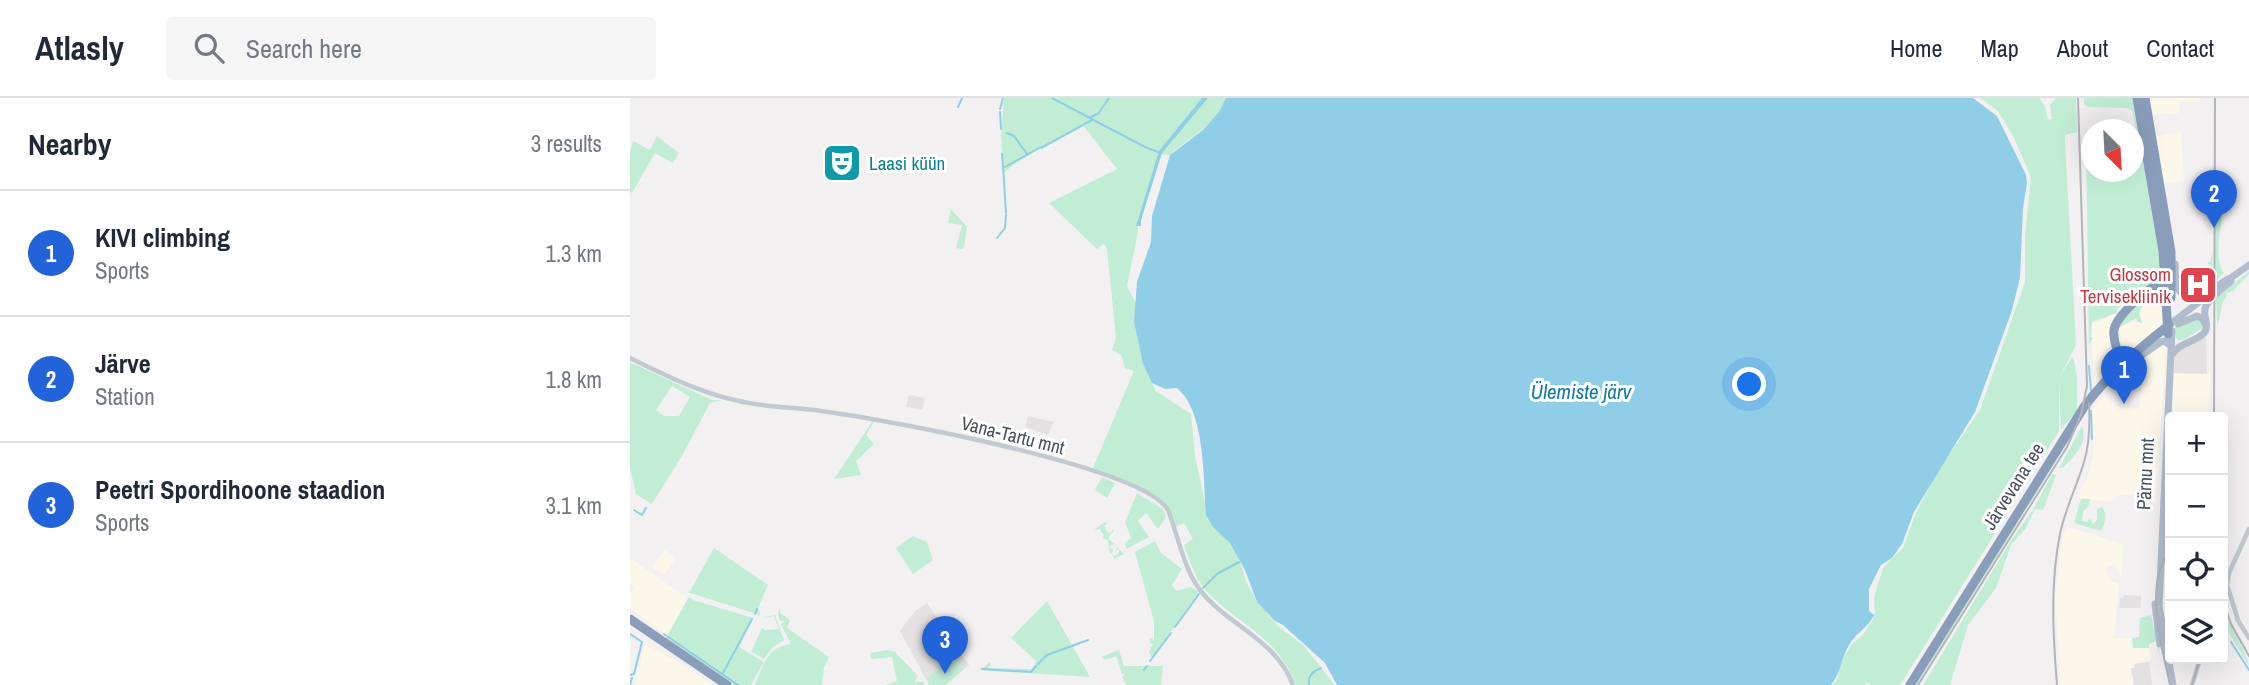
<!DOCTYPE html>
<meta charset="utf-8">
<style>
body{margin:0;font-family:"Archivo Narrow",sans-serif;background:#f6f6f7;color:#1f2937}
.controls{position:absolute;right:21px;bottom:21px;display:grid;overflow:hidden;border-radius:7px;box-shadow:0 7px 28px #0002}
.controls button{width:63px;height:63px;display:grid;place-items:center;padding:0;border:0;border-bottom:2px solid #e0e1e3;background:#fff;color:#1f2937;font:35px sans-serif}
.compass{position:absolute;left:1451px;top:21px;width:63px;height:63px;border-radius:50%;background:#fff;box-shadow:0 7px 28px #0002;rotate:156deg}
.you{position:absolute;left:1120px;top:287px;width:24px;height:24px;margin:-18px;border:5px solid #fff;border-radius:50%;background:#1a73e8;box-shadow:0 0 0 10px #1a73e833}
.badge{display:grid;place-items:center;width:46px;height:46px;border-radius:50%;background:#2363d9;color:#fff;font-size:23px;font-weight:700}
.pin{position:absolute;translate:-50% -58px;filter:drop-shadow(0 2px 4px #0008)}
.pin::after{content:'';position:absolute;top:37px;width:24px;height:21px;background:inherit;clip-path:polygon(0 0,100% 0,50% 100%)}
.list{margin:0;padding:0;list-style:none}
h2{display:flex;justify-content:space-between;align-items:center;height:91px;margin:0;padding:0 28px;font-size:30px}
h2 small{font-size:23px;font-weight:400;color:#747a83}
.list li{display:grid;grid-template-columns:46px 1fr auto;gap:21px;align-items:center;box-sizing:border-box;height:126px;padding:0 28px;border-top:2px solid #e0e1e3}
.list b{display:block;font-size:26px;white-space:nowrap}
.list p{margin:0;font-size:23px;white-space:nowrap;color:#747a83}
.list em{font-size:23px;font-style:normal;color:#747a83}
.icon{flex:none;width:38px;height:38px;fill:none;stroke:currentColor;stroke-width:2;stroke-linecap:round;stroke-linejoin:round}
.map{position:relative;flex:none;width:1619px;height:587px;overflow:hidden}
header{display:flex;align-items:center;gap:42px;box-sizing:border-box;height:98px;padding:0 35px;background:#fff;border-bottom:2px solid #e0e1e3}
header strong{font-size:33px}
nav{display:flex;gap:38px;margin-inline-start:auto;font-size:24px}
.search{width:490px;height:63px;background:#f6f6f7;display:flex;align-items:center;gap:18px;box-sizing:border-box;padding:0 24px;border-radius:7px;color:#747a83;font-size:26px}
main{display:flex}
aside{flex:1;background:#fff}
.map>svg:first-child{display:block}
</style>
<header>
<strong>Atlasly</strong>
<div class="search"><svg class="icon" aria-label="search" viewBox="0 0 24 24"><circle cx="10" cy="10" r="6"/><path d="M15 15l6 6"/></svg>Search here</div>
<nav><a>Home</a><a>Map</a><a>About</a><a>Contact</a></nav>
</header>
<main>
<aside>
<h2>Nearby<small>3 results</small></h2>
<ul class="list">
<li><span class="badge">1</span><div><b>KIVI climbing</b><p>Sports</p></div><em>1.3 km</em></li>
<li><span class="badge">2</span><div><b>Järve</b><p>Station</p></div><em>1.8 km</em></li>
<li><span class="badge">3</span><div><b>Peetri Spordihoone staadion</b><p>Sports</p></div><em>3.1 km</em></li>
</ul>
</aside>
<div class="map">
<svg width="1619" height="587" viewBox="0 0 1619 587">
<rect width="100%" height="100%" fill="#f2f0f0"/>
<path fill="#fbf8ea" d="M1518 0H1571L1569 4 1550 3 1549 15 1523 17Z
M1551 34 1554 83 1534 85 1525 39Z
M1532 199 1533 227 1504 249 1499 251 1493 248 1489 230 1496 225 1508 224 1511 210 1518 200Z
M1487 215 1484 266 1464 285 1461 226Z
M1532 245 1536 246 1526 404 1504 402 1503 397H1488L1480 404 1448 400 1452 387 1457 382 1463 359V311L1474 297 1488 309 1509 311 1513 281 1487 280Z
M1544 275 1580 276 1578 319H1542Z
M1437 429 1493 446 1492 479 1491 480 1485 466 1478 468 1476 472 1481 484 1489 486 1484 540H1502L1503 550H1519L1521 562 1504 566V570L1502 571 1504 587H1431L1425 498 1432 444Z
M35 452 46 460 34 477 22 469Z
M1540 456V539L1535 537 1532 523 1535 467Z
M0 460 57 500 38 538 0 511V495L4 489 0 486Z
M15 544 67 576 83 587H5Z"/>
<path fill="#e3e1e1" d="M1576 238 1577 276 1544 275 1545 255Z
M279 297 295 300 292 312 276 309Z
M398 318 424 324 418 337 395 329Z
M1494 497 1511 498V510H1489L1490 500H1493Z
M297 505 339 567 315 587H299L270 533 285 513Z
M1519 564 1522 587H1504L1501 570H1504V566Z"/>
<path fill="#c1edd5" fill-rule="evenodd" d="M374 0H596C588 26 558 40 540 57L531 56 507 123 508 134 497 188 507 207 504 224 513 266 526 293 561 316 565 358 578 419 606 448 616 484 627 503 648 528 673 547 705 587H666C647 538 612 529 578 495 566 483 560 463 554 447L563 441 554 425 546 429C535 383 494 393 463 370L504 273 495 270 491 257 482 252 486 240 477 151 474 146 467 151 419 105 487 71 452 26 384 66 374 75 371 38Z
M1350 0H1409L1415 8 1418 22 1422 21 1420 7 1426 0H1446L1447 34 1435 37V42L1446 247 1430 278 1443 258 1447 279V313L1431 331 1429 281V333L1270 587H1241L1236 584 1235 587H1202L1208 580 1209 569 1221 547 1232 538 1242 523 1245 514 1244 499 1253 470 1273 450 1286 415 1308 373 1350 312 1395 184V137L1401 79 1383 38 1367 12Z
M1454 0H1504L1530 157V181L1503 202 1499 200 1486 212 1487 215 1462 224 1461 239 1463 240 1459 247 1456 43 1459 40 1460 32 1464 30 1484 31 1462 32V74H1504V32H1506L1502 12 1495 10 1458 9 1454 6Z
M27 38 49 55 43 65 25 55 2 95 0 94V54L3 43 20 52Z
M1586 109H1594C1591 127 1583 161 1594 175L1585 184Z
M321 111 337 129 334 149 332 151 326 150 332 127 318 125Z
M1583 153 1581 190 1572 195 1556 197 1548 187 1551 186 1553 192 1573 187 1576 179V185H1580V167L1577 165 1580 164Z
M1619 173V176L1603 193 1596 195 1597 198C1588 207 1593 218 1587 227L1586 200Z
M1517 200 1509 215 1512 225 1508 224 1506 220 1489 230 1492 222Z
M1563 219 1572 222 1573 230 1553 242H1547L1544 230Z
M0 264 82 302H91L80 305 53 356 22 406 6 396 0 370ZM42 288 60 299 49 318H34L26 312Z
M242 324H244L236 337 244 346 226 363 231 377 204 381Z
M1452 328C1459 345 1444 358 1433 370H1429Z
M1444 334 1287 587H1285L1442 335Z
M1422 376 1426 377 1413 412 1405 411 1396 430 1381 447 1366 490 1338 527 1320 587H1293L1382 441 1404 410Z
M472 379 485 385 477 400 465 392Z
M507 395 533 411 536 419 528 431 516 415 508 423 519 439 496 451 495 445 501 440 495 424Z
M1451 401H1460C1460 407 1457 410 1453 413L1452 423 1458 424V422L1461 421 1463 427 1467 421V411L1472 409C1478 416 1475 426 1471 433L1444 425Z
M475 424 480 428 477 426 474 428 478 435 482 434V431L484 434 480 436 479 441 494 456 484 461 482 456 484 458 489 455V451L485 453 487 450 484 446 479 449 484 453 480 456 478 442 472 440 474 438 470 431 464 432Z
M283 438 297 444 303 462 283 476 266 450Z
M525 443 531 455 552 471 542 487 546 493 561 489 569 494 522 560 519 554 523 546H521L519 540H522L524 544V523L505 454Z
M84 450 138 487 128 510 130 517 57 494 60 493Z
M59 499 63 502 123 520 109 549 134 564 121 587H102L35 542Z
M417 503 460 579 350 572 360 564 361 566 358 570 402 571 406 563 381 540Z
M150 510V515L160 522 157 530 199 559 194 569 192 587H125C133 566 139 548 161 546L151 526 155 523H150L148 516Z
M1593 510C1597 522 1619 560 1619 568L1593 525Z
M145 517 154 542 143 549 134 561 121 554 132 530 135 532 149 531 144 518 125 521Z
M1521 517 1524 533V521L1530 558 1526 543 1519 546V550H1503L1502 540 1509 539 1510 520Z
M258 552 265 554 288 578 285 583 287 586V583L294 584V587H255L267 583 262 559 241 561 240 555Z
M489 552 494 568H533L531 587H496L492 579 495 576H492L486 558 475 562 471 559Z
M324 556 334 571 315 587H299L297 581Z"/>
<path fill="#90cee7" d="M572 0H578L532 55 511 122V128H506L529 53Z
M596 0H1343L1367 18 1396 77 1397 85 1393 110 1390 180 1382 212 1345 314 1284 414 1272 446 1262 460 1251 467 1239 491V513L1244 517C1238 530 1225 536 1219 547 1212 559 1210 576 1201 587H707L695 565 653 527 645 523 627 504 615 472 600 445 583 429 576 417C573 382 576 314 547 290L535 291 522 285 513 266 504 224 507 184 521 144 522 118 540 57 573 32 589 14Z"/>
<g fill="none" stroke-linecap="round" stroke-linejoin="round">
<path stroke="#90cee7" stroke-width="2" d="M422 0 515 49 528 54
M328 9 332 0
M370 11 373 0
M370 14 371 31
M461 19 468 16 479 0
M377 35 384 38 397 56
M411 50 462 22
M372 56 374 82
M375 69 409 50
M374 83 376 115
M367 140 375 130 376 117
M1459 268 1461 293
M1461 313 1462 341
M4 412 12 417 16 410
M573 490 587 476 609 464
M125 516 127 511
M545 529 569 496
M0 536 12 544 4 576 0 577
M34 536 108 587
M1601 544 1619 572
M520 563 541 535
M408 566 417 557 458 542
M352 571 401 574 406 568
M514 572 517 568
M93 575 122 521
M0 587 2 580
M679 587C678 578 682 574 691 570"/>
<path stroke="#c1c9d1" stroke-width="4.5" d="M0 260C35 277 70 295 109 303 138 310 169 309 198 314 256 322 512 368 538 412 548 437 553 469 570 492 598 528 646 541 663 587
M1598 490 1608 522
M1593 498 1596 495 1599 475 1619 431
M1607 521 1619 540
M1562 587 1570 561"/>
<path stroke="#b1bdcd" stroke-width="7" d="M1545 166C1545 174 1545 183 1548 190 1557 212 1587 188 1598 181
M1595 184 1619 167
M1548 226 1567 218 1572 220 1575 226
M1539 227 1586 191
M1542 233 1529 508 1543 587
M1541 258C1549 244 1564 245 1574 235 1581 227 1571 217 1576 208 1581 198 1593 190 1601 183
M1494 269 1531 244 1535 243 1538 246
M1525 506 1530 546"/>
<path stroke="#8a9ebb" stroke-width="9" d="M1507 0 1533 153 1538 236
M1515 0 1541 154V200
M1485 270C1493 257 1482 246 1484 232 1486 217 1522 187 1536 182
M0 521 97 587
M1280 587 1454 309C1478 277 1507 252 1539 227"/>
<path stroke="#b2b4b9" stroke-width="2" d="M1540 587C1532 548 1513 486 1540 453
M1562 587 1570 561"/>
<path stroke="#b2b4b9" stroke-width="2" d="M1584 319 1585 0
M1593 503 1601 526 1619 558
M1288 587 1437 349 1451 317 1457 288 1448 0
M1427 587C1423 537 1420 485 1430 436 1435 411 1447 388 1454 364 1460 345 1460 325 1459 305"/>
</g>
<defs>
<symbol id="theatre-square" viewBox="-11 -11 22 22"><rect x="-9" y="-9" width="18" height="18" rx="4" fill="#0f9aa8" stroke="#fff"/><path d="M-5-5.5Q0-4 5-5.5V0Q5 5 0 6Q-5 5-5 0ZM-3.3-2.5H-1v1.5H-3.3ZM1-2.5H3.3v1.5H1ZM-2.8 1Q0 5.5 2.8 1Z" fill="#fff"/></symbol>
<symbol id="hospital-square" viewBox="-11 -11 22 22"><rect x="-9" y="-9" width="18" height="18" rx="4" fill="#e0444e" stroke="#fff"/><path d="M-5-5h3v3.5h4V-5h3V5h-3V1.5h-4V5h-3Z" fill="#fff"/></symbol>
</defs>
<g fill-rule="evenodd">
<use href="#theatre-square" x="190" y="43" width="44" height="44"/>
<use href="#hospital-square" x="1546" y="165" width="44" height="44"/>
</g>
<g text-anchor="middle" stroke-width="6" stroke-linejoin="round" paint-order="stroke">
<g font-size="19" fill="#0d838f" stroke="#fff" text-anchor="start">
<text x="239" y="72">Laasi küün</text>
</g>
<g font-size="19" fill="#be3a42" stroke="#fff" text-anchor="end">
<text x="1541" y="183">Glossom<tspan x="1541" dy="22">Tervisekliinik</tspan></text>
</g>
<g font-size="19" fill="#48515c" stroke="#fff">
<text transform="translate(383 337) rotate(14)" y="7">Vana-Tartu mnt</text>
<text transform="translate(1515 376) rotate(-87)" y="7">Pärnu mnt</text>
<text transform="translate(1383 388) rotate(-58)" y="7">Järvevana tee</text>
</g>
<g font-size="21" font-style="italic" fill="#147aa3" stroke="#fff">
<text x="951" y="301">Ülemiste järv</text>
</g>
</g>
</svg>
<div class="controls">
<button>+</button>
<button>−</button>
<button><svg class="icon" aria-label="locate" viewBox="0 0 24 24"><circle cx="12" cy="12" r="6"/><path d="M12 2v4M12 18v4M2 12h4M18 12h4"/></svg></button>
<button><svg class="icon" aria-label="layers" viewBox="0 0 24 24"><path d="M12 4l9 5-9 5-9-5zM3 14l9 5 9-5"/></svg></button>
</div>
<svg class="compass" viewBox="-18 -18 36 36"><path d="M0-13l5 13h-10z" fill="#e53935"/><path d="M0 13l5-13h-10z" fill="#747a83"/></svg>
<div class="you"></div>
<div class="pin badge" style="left:1494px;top:306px">1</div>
<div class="pin badge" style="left:1584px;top:130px">2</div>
<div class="pin badge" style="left:315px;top:576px">3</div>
</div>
</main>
